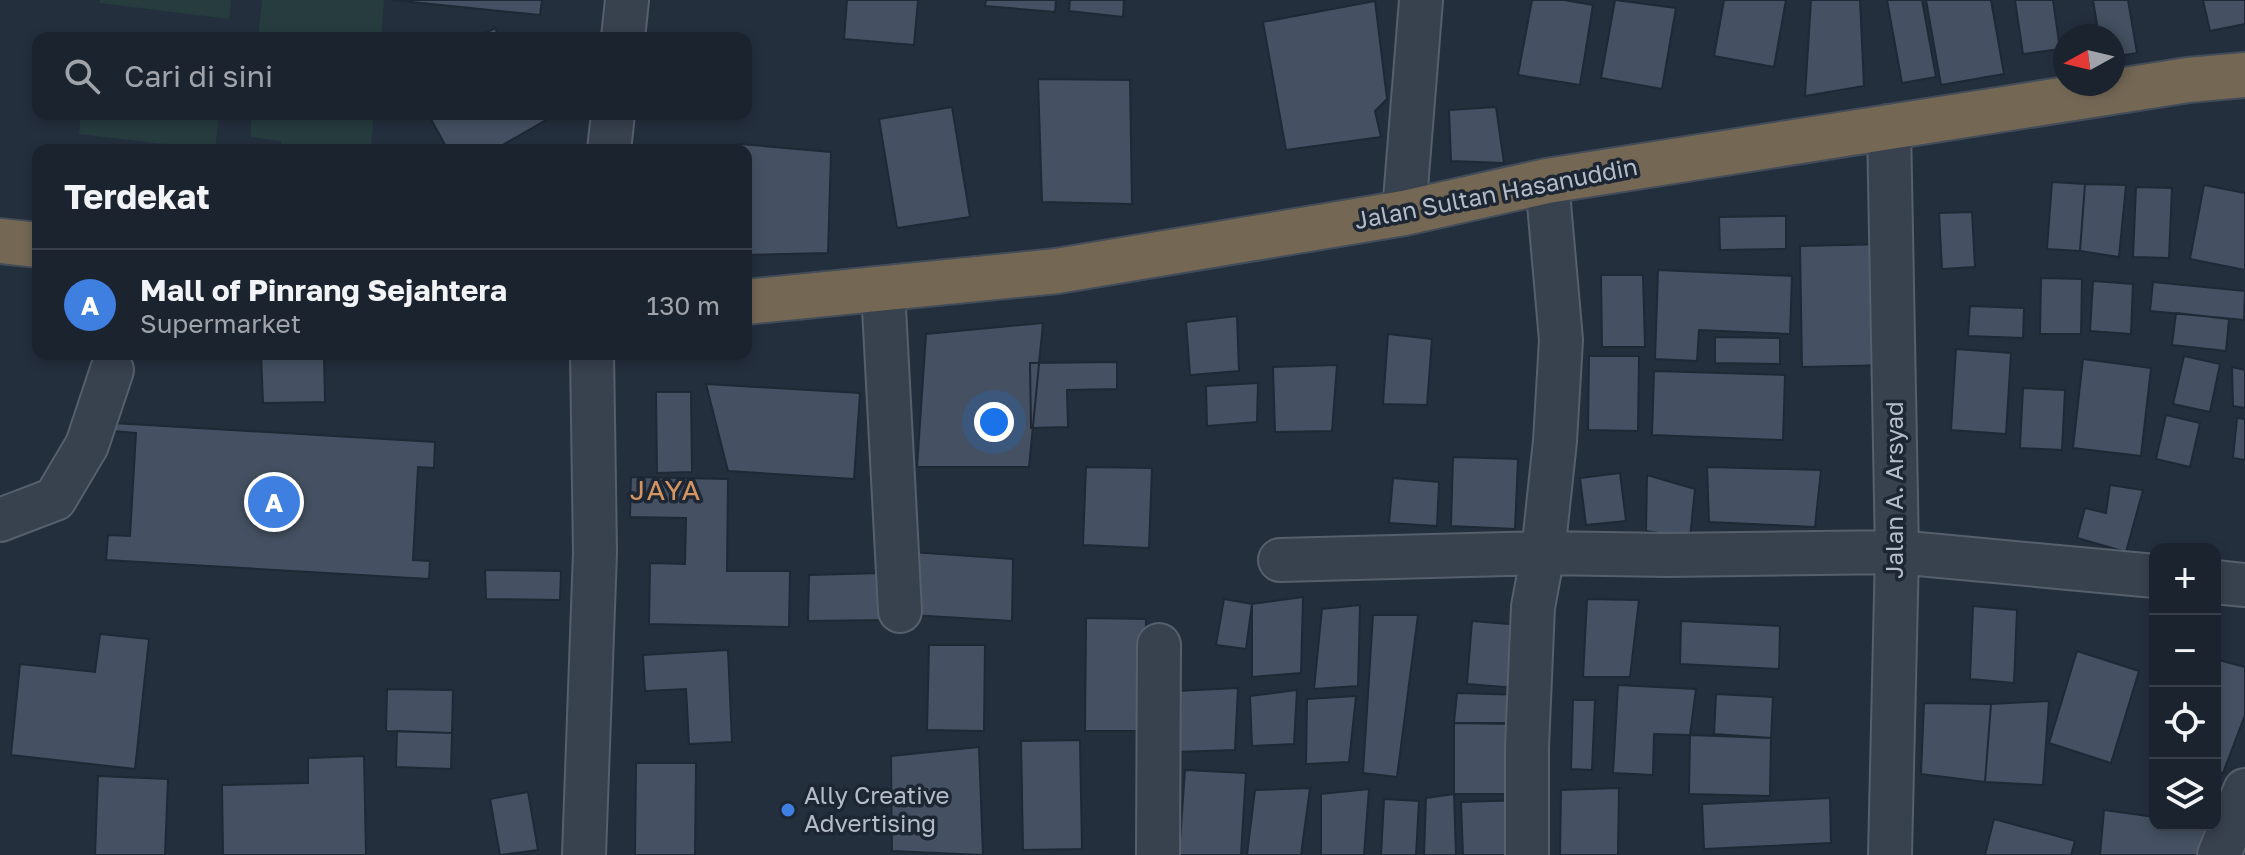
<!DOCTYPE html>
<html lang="id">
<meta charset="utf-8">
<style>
body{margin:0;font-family:"Golos Text",sans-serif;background:#242b36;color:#f1f3f6}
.controls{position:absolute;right:24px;bottom:24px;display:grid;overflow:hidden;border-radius:16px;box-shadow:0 4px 12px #0003}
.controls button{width:72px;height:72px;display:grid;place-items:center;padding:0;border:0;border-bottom:2px solid #39404a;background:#1b232e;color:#f1f3f6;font:40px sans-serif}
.compass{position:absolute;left:2053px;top:24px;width:72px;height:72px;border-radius:50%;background:#1b232e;box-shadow:0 4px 12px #0003;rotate:262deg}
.you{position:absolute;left:994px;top:422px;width:28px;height:28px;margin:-20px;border:6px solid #fff;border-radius:50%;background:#1a73e8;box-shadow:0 0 0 12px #1a73e833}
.badge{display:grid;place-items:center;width:52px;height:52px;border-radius:50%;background:#8ab4f8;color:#fff;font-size:26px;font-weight:700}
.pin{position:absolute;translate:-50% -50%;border:4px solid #fff;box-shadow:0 2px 8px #0006}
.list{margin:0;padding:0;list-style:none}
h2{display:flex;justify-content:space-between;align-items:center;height:104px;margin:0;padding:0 32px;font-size:34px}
h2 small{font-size:26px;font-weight:400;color:#a0a4aa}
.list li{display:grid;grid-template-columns:52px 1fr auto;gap:24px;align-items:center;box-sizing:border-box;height:112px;padding:0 32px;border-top:2px solid #39404a}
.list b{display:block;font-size:30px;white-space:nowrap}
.list p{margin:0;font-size:26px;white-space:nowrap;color:#a0a4aa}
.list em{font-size:26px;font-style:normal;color:#a0a4aa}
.icon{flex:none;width:44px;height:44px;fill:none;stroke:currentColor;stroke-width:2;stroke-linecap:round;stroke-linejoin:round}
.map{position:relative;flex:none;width:2245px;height:855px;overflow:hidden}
.search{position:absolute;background:#1b232e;box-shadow:0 4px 12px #0003;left:32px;top:32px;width:720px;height:88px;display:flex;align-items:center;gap:20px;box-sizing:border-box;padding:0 28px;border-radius:16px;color:#a0a4aa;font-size:30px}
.panel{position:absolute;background:#1b232e;box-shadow:0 4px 12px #0003;left:32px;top:144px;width:720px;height:216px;border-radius:16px}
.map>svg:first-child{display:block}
</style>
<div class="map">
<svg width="2245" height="855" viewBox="0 0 2245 855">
<rect width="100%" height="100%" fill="#242f3e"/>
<path fill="#263c3f" d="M100 0H231L229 19 100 3Z
M262 0H384L381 38H258Z
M81 114H219L215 150 79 134Z
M252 114H374L371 146 346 144 345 150H281V141L250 137Z"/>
<path fill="#455162" stroke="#1f2835" stroke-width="2" d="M392 0H542L540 15Z
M847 0H918L914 45 844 39Z
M986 0H1056L1055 12 985 6Z
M1070 0H1124L1123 17 1069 11Z
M1532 0H1564L1593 5 1580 85 1518 75Z
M1615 0 1676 8 1662 89 1601 78Z
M1724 0H1786L1774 67 1714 56Z
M1811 0H1860L1864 86 1805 96Z
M1887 0H1922L1936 77 1902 83Z
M1926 0H1991L2004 74 1941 85Z
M2015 0H2053L2060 49 2023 54Z
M2093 0H2128L2137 53 2113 57V36H2099Z
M2203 0H2245V24L2210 31Z
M1375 1 1387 99 1375 111 1381 137 1286 150 1263 22Z
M495 28 500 38H477Z
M1038 79 1130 80 1132 204 1042 202Z
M952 107 970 217 897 228 879 119Z
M1496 107 1504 163 1451 161 1449 110Z
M428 114H543L546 120 494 150H448Z
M740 144 831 152 828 253 746 255V150H740Z
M2052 182 2085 184 2080 251 2047 249Z
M2085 184 2126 185 2119 257 2080 251Z
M2204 185 2245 193V270L2190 259Z
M2136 187 2172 188 2169 258 2133 257Z
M1972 212 1975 267 1942 269 1939 213Z
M1786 216V249L1720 250 1719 217Z
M1887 244 1890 365 1802 367 1800 246Z
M1658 270 1792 276 1790 334 1699 330 1697 361 1655 359Z
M1601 275H1643L1645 347H1602Z
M2041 278 2082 279 2081 334H2040Z
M2093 281 2133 284 2131 334 2090 331Z
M2153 282 2245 291 2244 320 2150 311Z
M1970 306 2024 308 2023 338 1968 336Z
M2176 313 2229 319 2226 351 2172 345Z
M1237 316 1239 371 1190 375 1186 322Z
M1043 323 1029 467H917L926 334Z
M1388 334 1432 339 1427 405 1383 404Z
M1715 337 1780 338V364L1715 363Z
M1956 349 2011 353 2006 434 1951 430Z
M261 354H324L325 402 263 403Z
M1589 356H1639L1638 431 1588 430Z
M2184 356 2220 364 2210 412 2173 404Z
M2083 359 2151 368 2141 456 2073 448Z
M1117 362V389L1067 390 1068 427 1031 428 1030 363Z
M1337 365 1332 431 1275 432 1273 367Z
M2232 367 2245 370V408L2233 406Z
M1654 371 1785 375 1783 440 1652 435Z
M1258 383 1257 422 1207 426 1206 386Z
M706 384 860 393 854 479 728 471Z
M2023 388 2065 390 2062 450 2020 448Z
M656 392H691L692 472 657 473Z
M2166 415 2200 423 2190 467 2156 459Z
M2237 418 2245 419V460L2233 458Z
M113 423 435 442 434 468 418 467 413 560 430 561 429 579 106 560 108 535 130 536 136 433 112 431Z
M1453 457 1518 459 1515 529 1451 526Z
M1086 467 1152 468 1149 548 1083 545Z
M1707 467 1821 470 1815 527 1709 522Z
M1620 473 1626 521 1586 525 1580 478Z
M1647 475 1695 489 1690 538 1646 531Z
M631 477 728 479 727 571H790L789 627 649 624 650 563 685 564 686 518 630 517Z
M1393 478 1439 482 1437 526 1389 523Z
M2110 485 2143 490 2126 552 2077 538 2085 508 2106 513Z
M912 552 1013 559 1012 621 911 615Z
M485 570 561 571 560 600 486 599Z
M882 573 883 620 808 621 809 575Z
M1303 597 1301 673 1252 677V604Z
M1224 599 1252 604 1246 649 1216 645Z
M1587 599 1639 600 1630 677H1583Z
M1360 605 1358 686 1314 689 1322 609Z
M1973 606 2017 610 2014 683 1970 679Z
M1373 615H1418L1397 777 1363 773Z
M1086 618 1146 619 1144 731H1085Z
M1472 621 1521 625 1516 688 1467 684Z
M1681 621 1780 626 1779 669 1680 664Z
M100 634 149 639 135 769 11 755 20 664 95 672Z
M929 645H985L984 731 927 730Z
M728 650 732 742 689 744 686 689 645 691 643 655Z
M2077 651 2139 671 2111 763 2049 743Z
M2215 659 2245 667V715L2223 773 2215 771Z
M1618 685 1696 689 1690 735 1654 734 1653 775 1613 773Z
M1238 688 1235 750 1175 752 1176 691Z
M387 689 453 690 452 733 386 731Z
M1297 690 1294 744 1252 746 1250 696Z
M1457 693 1523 695V723H1454Z
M1716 694 1773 697 1771 738 1714 734Z
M1356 696 1349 762 1306 764 1307 699Z
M1573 700H1595L1592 770 1571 769Z
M2049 701 2043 785 1985 782 1991 704Z
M1924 703 1991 704 1985 782 1921 774Z
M1454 723 1511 724 1510 794H1454Z
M397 731 452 733 451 769 396 767Z
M1690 735 1771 738 1770 796 1689 794Z
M1080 740 1082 849 1023 850 1021 741Z
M979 747 983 855 892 851 891 756Z
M364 756 366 855H223L222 785 308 783V758Z
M636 763H696L695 855H635Z
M1185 770 1246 773 1241 855H1179Z
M98 776 168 779 165 855H95Z
M1310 788 1301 855H1247L1255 790Z
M1619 788 1618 855H1560L1561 790Z
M1369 789 1364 855H1321V794Z
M528 792 538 850 500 855 490 799Z
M1454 794 1456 855H1424L1426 798Z
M1830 798 1831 843 1704 849 1702 804Z
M1384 799 1419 801 1416 855H1381Z
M1524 800 1517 855H1463L1461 802Z
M2104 810 2155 817V825H2210L2198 855H2100Z
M1994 819 2075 841 2071 855H1985Z"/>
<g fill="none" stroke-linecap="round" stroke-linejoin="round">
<defs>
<path id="minor" d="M623 38 627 0
M1889 126 1897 552 1890 855
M609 150 613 114
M1404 213 1421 0
M883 289 900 611
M0 520 55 499 87 445 112 370
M1280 560 1543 553 1668 555 1897 552 2155 576
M2215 582 2245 585
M584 855 595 552 592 354
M1158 855 1159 645
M1527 855V747L1533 607 1543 553 1555 441 1561 340 1547 181
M2219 855 2245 790"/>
<path id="highway" d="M0 241 38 245
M746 302 1057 271 1404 213 1547 181 2188 80 2245 75"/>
</defs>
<use href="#minor" stroke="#565f6c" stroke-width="46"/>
<use href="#highway" stroke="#434c59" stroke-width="48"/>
<use href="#minor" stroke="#38414e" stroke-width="42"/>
<use href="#highway" stroke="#746855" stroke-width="44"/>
</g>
<circle fill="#3f7fe0" stroke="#1d2633" stroke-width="3" cx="788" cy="810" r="8"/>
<g text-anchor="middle" stroke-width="7" stroke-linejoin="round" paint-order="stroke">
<g font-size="24" fill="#b4bcc9" stroke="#1d2633">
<text transform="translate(1496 194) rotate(-11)" y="8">Jalan Sultan Hasanuddin</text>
<text transform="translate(1895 490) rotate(-90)" y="8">Jalan A. Arsyad</text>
</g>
<g font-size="24" fill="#b4bcc9" stroke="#1d2633" text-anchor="start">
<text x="804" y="804">Ally Creative<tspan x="804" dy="28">Advertising</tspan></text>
</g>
<g font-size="28" letter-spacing="2" fill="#d59563" stroke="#1d2633">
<text x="666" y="500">JAYA</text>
</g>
</g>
</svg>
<div class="controls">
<button>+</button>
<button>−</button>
<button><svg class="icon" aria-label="locate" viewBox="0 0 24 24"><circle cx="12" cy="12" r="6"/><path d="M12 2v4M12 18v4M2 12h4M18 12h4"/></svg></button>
<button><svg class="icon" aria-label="layers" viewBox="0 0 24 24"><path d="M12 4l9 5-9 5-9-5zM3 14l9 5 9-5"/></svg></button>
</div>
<svg class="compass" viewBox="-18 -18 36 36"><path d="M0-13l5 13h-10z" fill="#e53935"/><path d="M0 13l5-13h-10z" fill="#a0a4aa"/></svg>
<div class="you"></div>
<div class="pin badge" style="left:274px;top:502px;background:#3f7fe0">A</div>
<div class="search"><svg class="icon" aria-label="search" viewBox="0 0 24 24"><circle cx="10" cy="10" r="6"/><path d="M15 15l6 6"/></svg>Cari di sini</div>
<section class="panel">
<h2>Terdekat<small></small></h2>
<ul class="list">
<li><span class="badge" style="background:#3f7fe0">A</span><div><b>Mall of Pinrang Sejahtera</b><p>Supermarket</p></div><em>130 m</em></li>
</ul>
</section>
</div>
